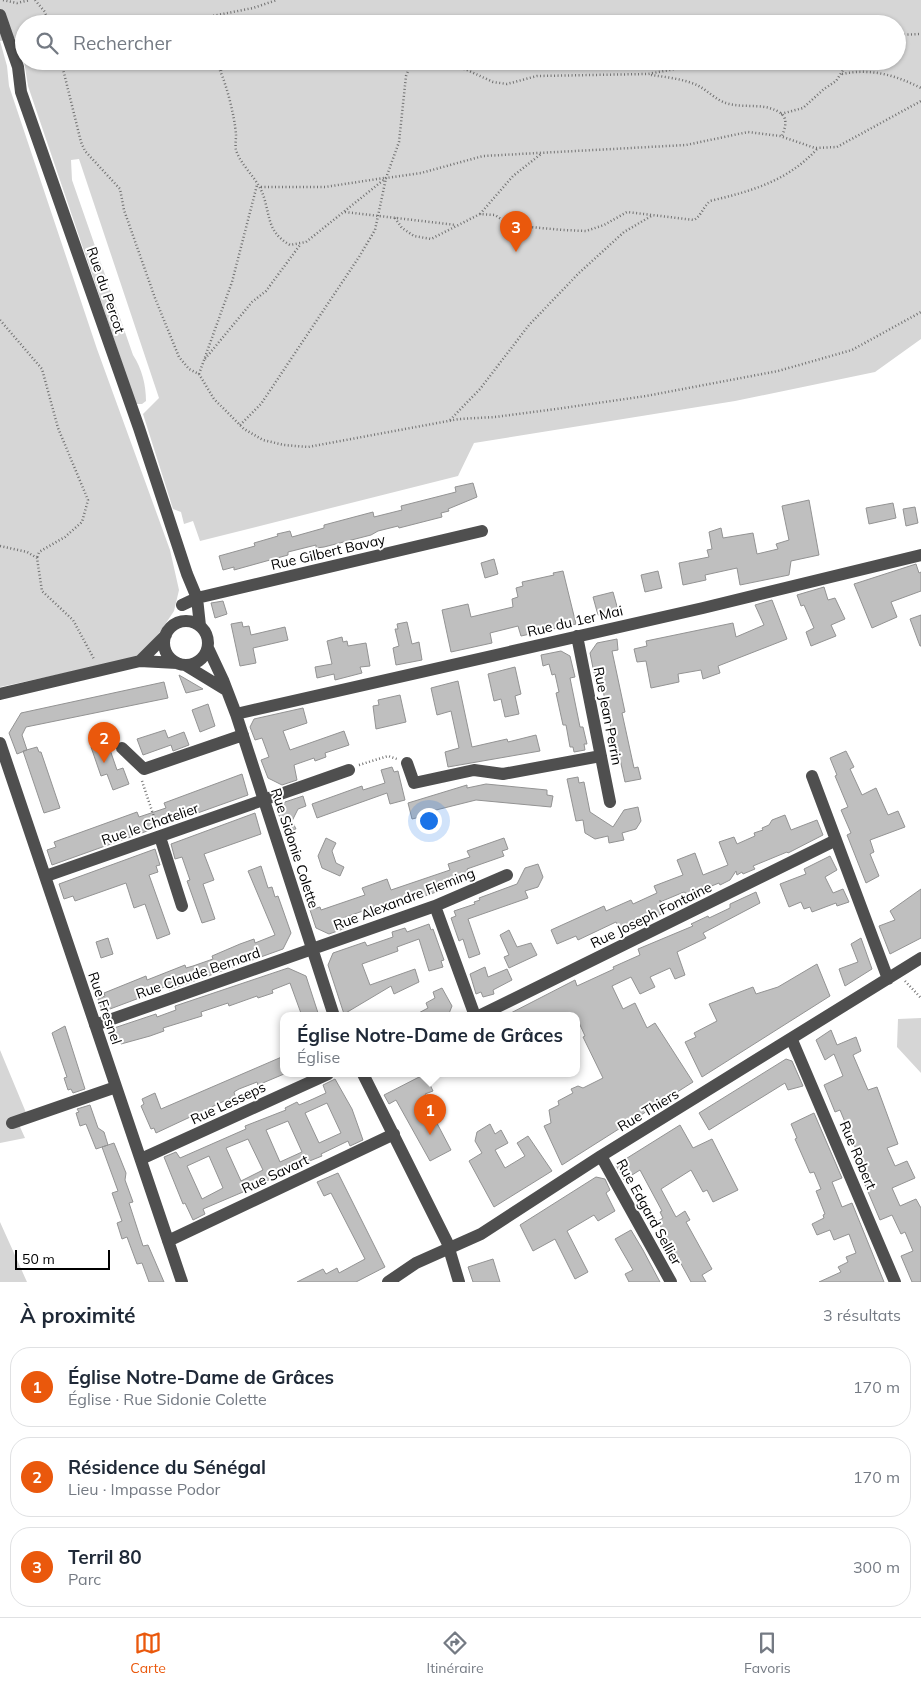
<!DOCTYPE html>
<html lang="fr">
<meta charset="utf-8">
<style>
body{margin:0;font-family:Mulish,sans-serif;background:#f6f6f7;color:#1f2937}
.scale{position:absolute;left:15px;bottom:12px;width:95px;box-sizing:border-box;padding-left:5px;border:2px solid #000;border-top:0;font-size:14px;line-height:18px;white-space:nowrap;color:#000;-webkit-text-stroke:4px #fff;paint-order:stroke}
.you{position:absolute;left:428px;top:820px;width:18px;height:18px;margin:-12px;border:4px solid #fff;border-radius:50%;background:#1a73e8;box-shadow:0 0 0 8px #1a73e833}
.badge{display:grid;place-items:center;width:32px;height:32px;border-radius:50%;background:#ea580c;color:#fff;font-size:16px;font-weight:700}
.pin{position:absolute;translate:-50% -41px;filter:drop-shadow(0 1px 2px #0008)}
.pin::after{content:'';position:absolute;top:26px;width:18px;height:15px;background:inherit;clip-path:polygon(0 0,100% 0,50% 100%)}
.popup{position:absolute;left:280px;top:1012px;width:300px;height:65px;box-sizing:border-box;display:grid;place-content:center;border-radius:10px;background:#fff;filter:drop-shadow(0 1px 4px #0005);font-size:16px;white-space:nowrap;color:#747a83}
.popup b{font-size:19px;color:#1f2937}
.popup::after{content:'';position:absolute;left:50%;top:100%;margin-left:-10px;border:10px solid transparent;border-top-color:#fff}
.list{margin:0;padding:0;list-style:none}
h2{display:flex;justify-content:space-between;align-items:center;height:65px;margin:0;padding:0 20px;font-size:21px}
h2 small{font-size:16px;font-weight:400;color:#747a83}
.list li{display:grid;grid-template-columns:32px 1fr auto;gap:15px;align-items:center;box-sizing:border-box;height:80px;margin:0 10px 10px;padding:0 10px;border:1px solid #e0e1e3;border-radius:20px}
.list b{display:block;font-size:19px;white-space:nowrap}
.list p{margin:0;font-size:16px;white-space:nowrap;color:#747a83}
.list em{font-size:16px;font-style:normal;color:#747a83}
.icon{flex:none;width:28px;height:28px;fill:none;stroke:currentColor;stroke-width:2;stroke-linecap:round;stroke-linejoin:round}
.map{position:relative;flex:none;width:921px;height:1282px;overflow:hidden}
.search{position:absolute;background:#fff;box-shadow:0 1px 4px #0004;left:15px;right:15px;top:15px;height:55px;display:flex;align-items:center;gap:12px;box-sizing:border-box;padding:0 18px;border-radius:28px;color:#747a83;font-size:19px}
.sheet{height:335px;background:#fff}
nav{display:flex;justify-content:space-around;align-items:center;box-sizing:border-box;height:70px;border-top:1px solid #e0e1e3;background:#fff;font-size:14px;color:#747a83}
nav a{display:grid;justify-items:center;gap:2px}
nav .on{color:#ea580c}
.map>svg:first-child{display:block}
</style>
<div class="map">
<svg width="921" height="1282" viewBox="0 0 921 1282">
<rect width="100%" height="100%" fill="#fff"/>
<path fill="#d6d6d6" d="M0 0H921V339L875 372 735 401 474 443 458 476 200 541 193 521 184 524 181 512 173 509 143 414 159 398 79 159 71 160 72 180 133 355C142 369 146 385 146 401L142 404H136L28 86 24 61H897V24H24V61L16 38 0 41 7 66 9 86 97 349 170 550 179 590 174 611 160 632 139 657 0 687Z
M921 1018V1073L897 1047 898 1019Z
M0 1050 27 1115 16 1118 25 1138 0 1143Z
M0 1222 27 1282H0Z"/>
<path fill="#bfbfbf" stroke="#939393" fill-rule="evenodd" d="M473 483 477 497 448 509 449 511 441 513 442 517 399 528 398 526 378 531 371 535 324 547 316 548V545L288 552V555L234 570V567L223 570 219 556 255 546 254 543 278 536 277 534 290 531 292 537 324 528V525L373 512 374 517 402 510 401 506 456 492 455 487Z
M809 500 819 555 791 561 789 575 740 585 737 568 705 575 706 580 683 585 679 563 709 557 707 550 712 549 709 532 721 528 723 538 753 533 757 554 778 549 776 544 789 540 782 506Z
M893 503 896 518 869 524 866 508Z
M915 507 918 523 906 526 903 509Z
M494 559 498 574 485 578 481 563Z
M916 564 919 573 921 572V591L891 602 897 617 872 628 854 584Z
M563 571 576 624 521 636 518 626 490 633 492 643 451 652 442 610 468 604 471 617 513 607 512 599 518 597 516 588 523 586 522 582 554 575 553 573Z
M658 571 662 588 645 592 641 575Z
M824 587 828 600 835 598 845 619 831 625 836 636 811 646 806 632 814 628 804 605 801 606 797 595Z
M613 592 618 610 598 615 593 597Z
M772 600 787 639 718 666 720 673 703 679 701 670 678 674 679 682 651 688 646 661 637 662 634 649 647 646 646 641 733 623 736 637 764 625 755 605Z
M223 601 227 614 215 618 211 603Z
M921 615V646H920L910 619Z
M242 622 243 627 249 626 251 635 285 627 288 640 253 648 256 663 240 666 231 624Z
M407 622 412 644 419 642 422 660 396 665 393 648 399 646 395 629H398L397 624Z
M342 637 343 642 347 641 348 646 366 643 370 666 360 667 362 673 335 680 334 674 317 678 315 667 332 664 327 641Z
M617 639 618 650 612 651 625 712 622 713 634 768 638 767 641 779 625 782 620 759 614 760 608 728H611L599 672 594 673 590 653 597 643Z
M561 651 570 656 575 677 570 678 580 727H583L587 744H584L585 750 574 752 573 747H570L566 725H563L556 693 559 692 555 674 552 675 549 664 543 666 541 655Z
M515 667 521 694 515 696 519 714 505 717 501 699 494 701 488 674Z
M179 675 203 689 186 693Z
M458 681 472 747 507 739 508 742 536 735 540 751 448 767 445 752 459 748 451 711 437 715 431 688Z
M164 682 168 698 26 727 22 735 27 750 17 754 9 733 21 713Z
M400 695 406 722 376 729 373 706 379 705 378 700Z
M208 704 215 726 200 732 192 710Z
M303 708 307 723 283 731 290 750 344 731 349 745 325 753 326 757 315 761 314 758 294 765 297 780 282 785 268 778 261 760 269 757 262 738 255 740 250 727 254 719Z
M165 730 168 738 184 732 189 745 173 751 171 745 143 755 137 739Z
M107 741 117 770 123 768 129 784 113 790 107 774 101 776 91 747Z
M37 747 39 752H41L60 808 44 813 23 751Z
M846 751 854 767 850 769 862 795 876 788 888 815 898 811 905 827 870 840 874 852 870 854 879 876 866 883 847 835 851 833 841 810 848 807 835 776 837 775 830 758Z
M392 767 394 772 398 771 405 800 390 804 387 793 317 818 312 804 362 786 363 790 385 783 381 770Z
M242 774 248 795 52 865 47 850 56 847 54 842 137 812 139 817 166 808 164 803Z
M578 777 579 783 584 782 590 812 613 827 624 810 638 807 641 821 636 829 622 833 624 840 609 843 608 836 595 839 585 833 583 820 576 821 567 779Z
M486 784 547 790V795L553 796 551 807 476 800 428 812V815L412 819 408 803 467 785V788Z
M303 796 306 806 298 809 292 821 296 829 285 833 279 815 285 802Z
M255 813 261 834 204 854 214 880 203 884 215 919 202 923 187 881 190 880 182 857 175 859 171 844Z
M785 815 791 830 817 820 823 835 788 853 787 852 753 866 755 869 743 874 742 872 737 875 736 871 730 880 720 885 719 883 689 895 684 892 660 902V900L664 913 629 929 627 924 619 927 616 922 578 940 576 936 557 944 551 930 604 906 606 911 631 900 633 904 657 893 654 886 683 875 677 860 695 853 703 875 728 865 719 842 734 837 737 844 755 836 754 833 763 830 762 828 769 825 772 820Z
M326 838 336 843 332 851 336 863 344 867 340 876 322 868 318 856Z
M504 838 508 849 502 851 504 856 467 869 469 874 442 883 445 889 413 900 411 894 343 918 346 928 329 934 316 928 310 910 320 907 321 910 365 895 362 888 387 879 391 890 450 870 448 864 470 857 467 851Z
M155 849 160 865 156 866 158 872 149 875 170 934 157 939 145 904 134 908 126 883 75 901 73 896 64 899 59 884Z
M830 856 837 870 825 877 833 893 843 889 849 902 837 906 836 903 812 912 810 907 804 909 801 902 789 907 780 884 806 874 804 869Z
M538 864 543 877 538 887 525 891 528 898 468 919 480 954 469 958 463 939 459 941 451 918 456 916 454 911 475 904 474 902 480 900 479 898 517 884 525 868Z
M261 866 268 888 272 887 275 897 278 896 291 933 283 949 169 990 168 986 149 992 150 994 102 1012 98 999 105 996 104 993 146 976 147 980 185 965 186 968 193 966 213 959 212 956 240 944 254 939 255 943 275 935 248 871Z
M921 889V938L890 954 879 926 895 920 890 911Z
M756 892 760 903 703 933 706 938 677 952 685 975 675 979 670 968 650 977 655 987 640 994 631 977 612 986 623 1009 635 1003 647 1028 655 1023 693 1082 562 1165 544 1126 551 1123 549 1110 559 1105 558 1101 573 1093 571 1089 578 1086 583 1088 603 1078 583 1037 585 1036 576 1016H505L575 980 577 986 614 969 613 967 640 955 638 949 693 926 691 924 708 916 709 918 730 908V904Z
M429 924 431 930 433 929 444 960 441 961 443 967 429 971 419 939 397 947 398 951 362 964 370 985 415 969 419 982 394 994 391 986 344 1014 328 965 333 953 365 942 367 946 393 937 392 932 405 928 407 932Z
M509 930 517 947 531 943 537 955 509 968 504 957 509 955 500 935Z
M108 938 113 954 101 958 96 942Z
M861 938 872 969 845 986 839 969 858 962 851 944Z
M817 964 830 996 702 1077 685 1042 696 1037 694 1033 717 1021 709 1004 753 987 756 994 778 987Z
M485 967 488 977 507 969 512 980 493 990 494 994 483 997 481 992 476 994 470 974Z
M288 968 306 976 319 1016H302L290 983 272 990 273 993 258 998 257 996 229 1006 228 1003 201 1012 202 1016 163 1028 164 1031 150 1036 121 1044 120 1040 113 1043 108 1030 156 1014 157 1017 176 1010 175 1006Z
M442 988 452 1006 448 1016H413L428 1008 426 1003 435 998 433 992Z
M65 1026 85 1089 73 1093 71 1089 68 1090 64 1078 67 1077 52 1033Z
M831 1030 837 1045 856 1037 861 1051 853 1055 868 1090 877 1087 898 1144 887 1148 895 1166 907 1161 915 1178 892 1188 900 1206 916 1199 921 1208V1282H912L901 1256 913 1251 905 1232 901 1234 892 1215 880 1220 863 1180 867 1179 852 1139 840 1110 835 1112 824 1085 843 1076 834 1054 825 1060 816 1040Z
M284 1056V1074L258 1085 257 1082 239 1089 234 1092 235 1096 156 1133 154 1128 151 1129 141 1106 144 1104 142 1099 155 1093 161 1109Z
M786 1059 792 1061 803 1086 788 1090 785 1083 709 1130 699 1113Z
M425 1074 433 1091 425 1094 432 1107 429 1108 451 1150 430 1161 396 1100 389 1104 384 1095Z
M335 1079 352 1109 363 1140 350 1146 348 1141 321 1154 322 1156 282 1172 283 1174 242 1191 243 1192 203 1209 205 1214 193 1220 185 1203 183 1204 164 1157 176 1152 180 1158 246 1129 245 1126 286 1110 285 1108 297 1102 299 1105 313 1099 326 1093 323 1085ZM327 1103 341 1133 319 1143 305 1113ZM288 1121 302 1152 280 1162 266 1130ZM248 1139 263 1170 241 1181 226 1148ZM209 1156 223 1188 202 1199 187 1166Z
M90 1105 98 1128 104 1132 108 1145 96 1149 86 1124 80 1126 76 1113 79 1112 77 1109Z
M814 1113 842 1178 832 1182 842 1207 852 1203 884 1282H819L841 1272 838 1267 848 1262 846 1257 856 1253 849 1234 834 1240 830 1230 817 1235 812 1224 824 1218 823 1215 825 1214 816 1191 821 1189 814 1172 810 1173 795 1139 797 1138 791 1124Z
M490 1124 495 1134 501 1130 508 1143 495 1150 505 1168 525 1156 517 1143 528 1136 552 1171 494 1207 469 1161 482 1153 475 1141 477 1132Z
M680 1125 693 1148 712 1139 738 1190 713 1202 707 1190 703 1192 691 1170 661 1189 676 1217 685 1211 690 1220 686 1222 712 1269 702 1275 706 1282H691L661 1227 658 1221 663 1218 660 1212 662 1211 640 1170 624 1180 616 1165Z
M114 1143 126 1173 125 1180 133 1202 129 1203 143 1246 148 1245 164 1282H149L142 1263 137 1264 127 1237 122 1239 117 1223 122 1221 112 1193 118 1191 102 1147Z
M338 1173 385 1267 356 1282H297L323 1269 326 1274 337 1268 339 1273 365 1259 331 1193 324 1196 317 1182Z
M596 1177 605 1179 610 1190 606 1193 615 1211 598 1221 594 1215 567 1231 588 1272 575 1279 555 1239 533 1251 520 1225Z
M631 1230 643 1250 660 1282H629L625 1274 633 1270 615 1239Z
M493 1259 500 1282H473L468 1267Z"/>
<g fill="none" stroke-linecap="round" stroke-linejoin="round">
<path stroke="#717171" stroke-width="2.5" stroke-dasharray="1 2.5" stroke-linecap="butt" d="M3 0 17 3 30 0
M35 0 45 12 49 24
M187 24 192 20 253 8 277 0
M897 35 921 34
M61 61 81 142 85 151 120 189 124 210 155 298 179 357 189 369 199 374 214 399 244 429 263 440 284 445 308 447 459 419 495 417 556 409 646 396 778 371 852 350 921 312
M215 61C225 76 235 117 236 135 236 140 235 145 236 150 240 163 252 174 259 186 272 209 263 230 290 245L306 242 386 178 421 173 483 156 686 145 748 132 780 136 815 148 837 147 921 101
M412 62 422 66 465 69 493 82 507 84 537 76 648 74 686 67 702 61
M221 71 222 61
M842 74C871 68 895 75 921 88
M651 75C666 77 683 79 697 85 707 90 716 100 726 103 744 109 762 102 779 112 789 118 785 128 782 136
M781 114 803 108 824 89 836 81 849 61
M261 187H325L384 178
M345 212 456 225
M480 214 513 176 541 154
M395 218 402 228 414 236 431 239 480 214 495 215 507 223 519 226 563 230 586 231 604 225 627 212 694 220C702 215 703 207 710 201 752 191 788 181 818 148
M0 320 42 369 58 428 88 500 82 522 65 537 39 552 37 558
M205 359 252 302 266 291 300 245
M199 374 232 282 257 185
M450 420 480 389 529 325 579 273 624 232 653 215
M240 425 261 404 359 257 375 230 386 178 399 142 406 76 412 61
M0 546 27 552 37 558 42 591 73 620 94 659
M359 765 388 756 397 759
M142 781 157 826
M905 981 921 998"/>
<path stroke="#4f4f4f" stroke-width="12" d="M0 15 18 67 21 92 139 428 187 574 197 598 200 626
M182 605 197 598 482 531
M164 643a22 22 0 1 1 44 0a22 22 0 1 1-44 0Z
M577 636 610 802
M208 648 223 680 236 714 334 1016
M140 661 166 635
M185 665 226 690
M0 694 140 661 177 663
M236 714 703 608 921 555
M0 743 182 1282
M122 748 144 769 243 735
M407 763 414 783 474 770 503 774 601 756
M812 776 836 840
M160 837 182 906
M46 876 349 770
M435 906 475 1016
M479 1016 836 840 888 979
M95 1025 435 906 507 875
M792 1040 895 1282
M363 1074 447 1242 459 1282
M12 1123 116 1087
M601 1156 671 1282
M141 1159 328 1074
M168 1241 394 1134
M388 1282 416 1263 481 1234 601 1156 921 958"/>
</g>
<g text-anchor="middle" stroke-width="4" stroke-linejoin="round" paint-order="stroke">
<g font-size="14" fill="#000" stroke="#fff">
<text transform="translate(106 290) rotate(71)" y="5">Rue du Percot</text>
<text transform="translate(328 552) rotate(-13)" y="5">Rue Gilbert Bavay</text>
<text transform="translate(575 621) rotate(-13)" y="5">Rue du 1er Mai</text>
<text transform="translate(608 716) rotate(79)" y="5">Rue Jean Perrin</text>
<text transform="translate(150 824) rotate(-19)" y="5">Rue le Chatelier</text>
<text transform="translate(295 848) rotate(72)" y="5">Rue Sidonie Colette</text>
<text transform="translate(404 899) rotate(-21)" y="5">Rue Alexandre Fleming</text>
<text transform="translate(651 915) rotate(-26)" y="5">Rue Joseph Fontaine</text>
<text transform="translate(198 973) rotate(-19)" y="5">Rue Claude Bernard</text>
<text transform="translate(105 1008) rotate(71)" y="5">Rue Fresnel</text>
<text transform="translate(228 1103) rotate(-25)" y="5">Rue Lesseps</text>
<text transform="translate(648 1110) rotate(-31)" y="5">Rue Thiers</text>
<text transform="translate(858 1155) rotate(67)" y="5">Rue Robert</text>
<text transform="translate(275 1174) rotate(-25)" y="5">Rue Savart</text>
<text transform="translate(649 1212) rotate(61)" y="5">Rue Edgard Sellier</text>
</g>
</g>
</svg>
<div class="scale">50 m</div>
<div class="you"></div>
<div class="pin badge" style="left:430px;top:1135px">1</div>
<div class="popup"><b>Église Notre-Dame de Grâces</b>Église</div>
<div class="pin badge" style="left:104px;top:763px">2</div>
<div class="pin badge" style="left:516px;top:252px">3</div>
<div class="search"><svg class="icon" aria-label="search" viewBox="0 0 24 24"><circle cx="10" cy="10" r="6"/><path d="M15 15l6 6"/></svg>Rechercher</div>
</div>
<section class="sheet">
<h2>À proximité<small>3 résultats</small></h2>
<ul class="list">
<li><span class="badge">1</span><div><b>Église Notre-Dame de Grâces</b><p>Église · Rue Sidonie Colette</p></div><em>170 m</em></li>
<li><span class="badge">2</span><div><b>Résidence du Sénégal</b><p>Lieu · Impasse Podor</p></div><em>170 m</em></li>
<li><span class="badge">3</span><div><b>Terril 80</b><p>Parc</p></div><em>300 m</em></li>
</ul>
</section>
<nav>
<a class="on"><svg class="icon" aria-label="map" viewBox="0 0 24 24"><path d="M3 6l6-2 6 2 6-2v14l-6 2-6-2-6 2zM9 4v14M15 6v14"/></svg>Carte</a>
<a><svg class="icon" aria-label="directions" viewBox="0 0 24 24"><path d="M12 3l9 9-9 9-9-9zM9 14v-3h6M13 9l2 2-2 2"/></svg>Itinéraire</a>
<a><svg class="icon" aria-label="saved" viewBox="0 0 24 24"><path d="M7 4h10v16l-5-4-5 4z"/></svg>Favoris</a>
</nav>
